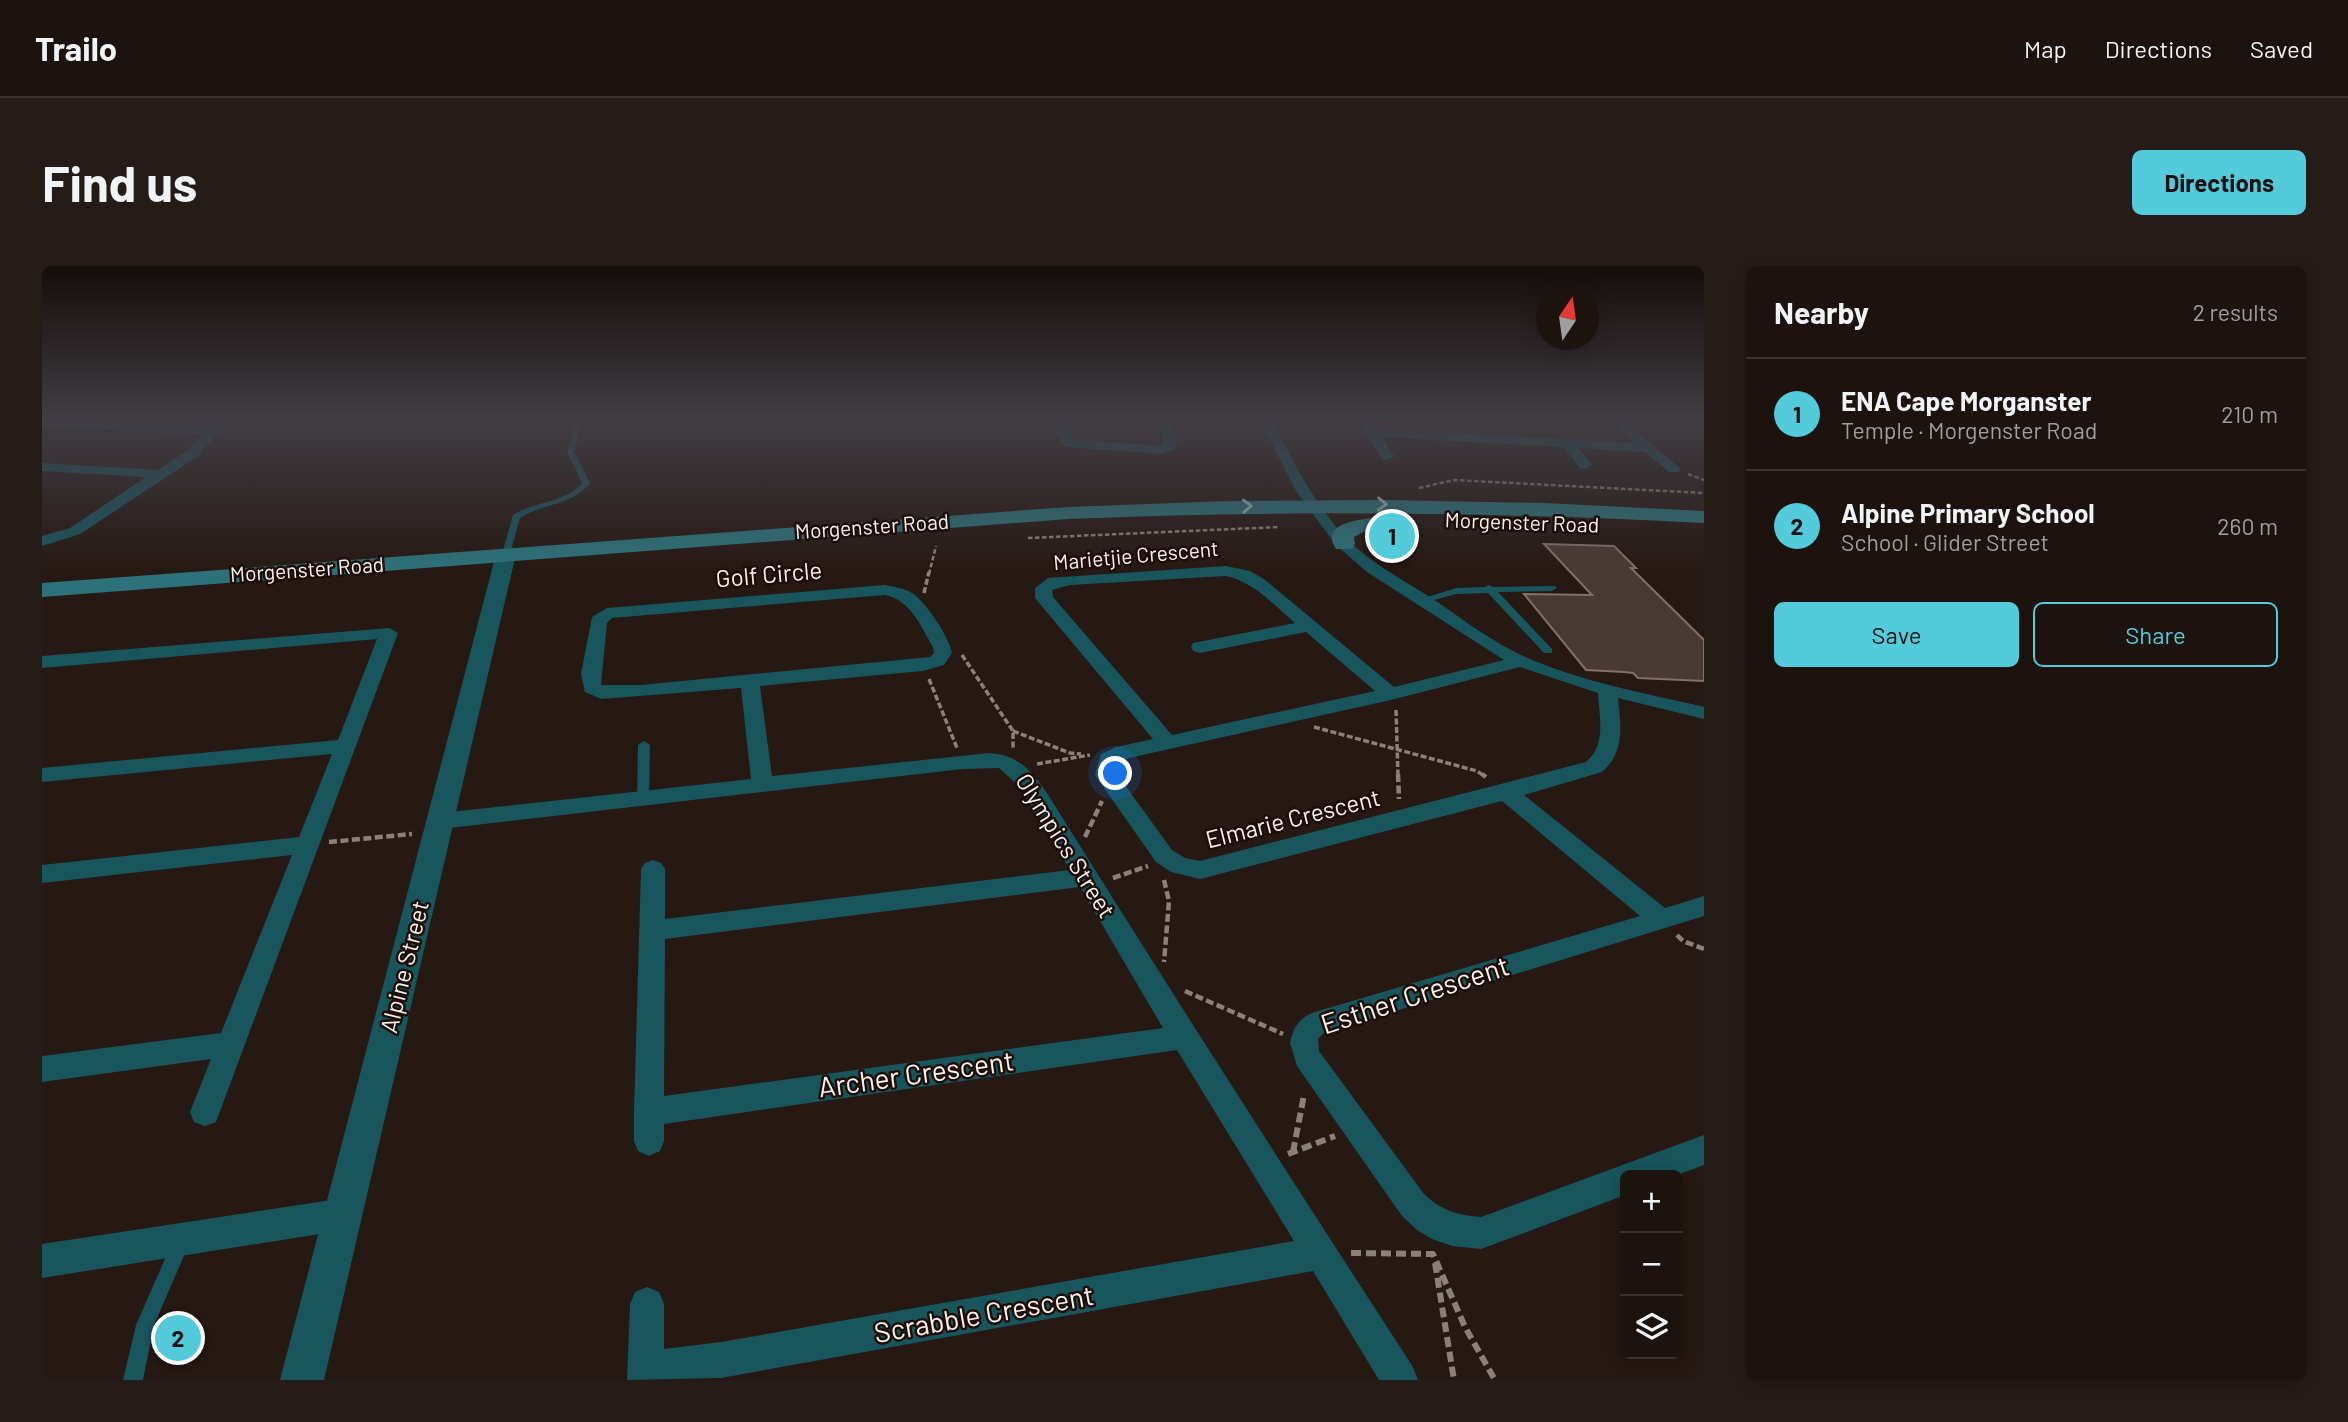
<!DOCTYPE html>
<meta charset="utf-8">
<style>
body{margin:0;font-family:Barlow,sans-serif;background:#251b17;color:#f1f3f6}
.controls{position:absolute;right:21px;bottom:21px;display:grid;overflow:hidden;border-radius:10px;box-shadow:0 4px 18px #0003}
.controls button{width:63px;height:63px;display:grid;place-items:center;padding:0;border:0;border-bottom:2px solid #3a322e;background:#1c120e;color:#f1f3f6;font:35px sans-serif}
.compass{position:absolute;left:1494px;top:21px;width:63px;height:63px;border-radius:50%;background:#1c120e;box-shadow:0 4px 18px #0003;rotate:13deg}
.you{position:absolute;left:1074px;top:508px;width:24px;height:24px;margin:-18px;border:5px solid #fff;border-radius:50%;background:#1a73e8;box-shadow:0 0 0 10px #1a73e833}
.badge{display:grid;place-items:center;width:46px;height:46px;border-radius:50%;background:#53cbdb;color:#111;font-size:23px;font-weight:700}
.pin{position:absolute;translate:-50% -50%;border:4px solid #fff;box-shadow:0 2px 7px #0006}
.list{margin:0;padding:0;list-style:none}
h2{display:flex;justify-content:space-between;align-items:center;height:91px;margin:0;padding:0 28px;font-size:30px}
h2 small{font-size:23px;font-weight:400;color:#a09e9e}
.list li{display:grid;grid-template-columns:46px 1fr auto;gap:21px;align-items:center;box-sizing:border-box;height:112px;padding:0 28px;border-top:2px solid #3a322e}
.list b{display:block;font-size:26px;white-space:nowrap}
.list p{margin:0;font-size:23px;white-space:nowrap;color:#a09e9e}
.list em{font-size:23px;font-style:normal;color:#a09e9e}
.actions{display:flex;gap:14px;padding:21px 28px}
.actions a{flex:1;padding:16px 0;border:2px solid #53cbdb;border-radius:10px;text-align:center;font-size:24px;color:#53cbdb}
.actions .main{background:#53cbdb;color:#111}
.icon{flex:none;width:38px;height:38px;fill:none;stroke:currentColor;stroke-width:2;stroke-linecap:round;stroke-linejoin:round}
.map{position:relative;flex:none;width:1662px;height:1114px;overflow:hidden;border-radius:10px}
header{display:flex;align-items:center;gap:42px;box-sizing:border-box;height:98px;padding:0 35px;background:#1c120e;border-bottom:2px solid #3a322e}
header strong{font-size:33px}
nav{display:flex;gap:38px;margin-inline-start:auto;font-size:24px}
.intro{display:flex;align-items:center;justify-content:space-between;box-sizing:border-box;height:168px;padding:0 42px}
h1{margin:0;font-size:49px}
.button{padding:18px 32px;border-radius:10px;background:#53cbdb;color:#111;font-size:24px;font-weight:700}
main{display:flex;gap:42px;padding:0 42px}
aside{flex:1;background:#1c120e;border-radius:10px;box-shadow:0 4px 18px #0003}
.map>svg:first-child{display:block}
</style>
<header>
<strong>Trailo</strong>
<nav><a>Map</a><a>Directions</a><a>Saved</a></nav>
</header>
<div class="intro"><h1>Find us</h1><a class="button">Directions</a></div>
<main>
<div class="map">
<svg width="1662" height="1114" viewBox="0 0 1662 1114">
<rect width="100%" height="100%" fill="#261812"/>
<path fill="#4a3a34" stroke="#827069" stroke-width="2" d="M1502 278 1572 280 1594 302H1589L1662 374V415L1596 412 1591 407 1582 406 1544 404 1482 328 1550 329Z"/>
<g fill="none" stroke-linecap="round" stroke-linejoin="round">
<path stroke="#8c807b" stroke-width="2.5" stroke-dasharray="4.5 2.5" stroke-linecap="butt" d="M1646 208 1662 214
M1377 222 1412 214 1662 227
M986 272 1237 261
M887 308 894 280"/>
<path stroke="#8c807b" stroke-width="3.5" stroke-dasharray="6 2.5" stroke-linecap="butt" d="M882 327 887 306
M920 389 971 465V483
M887 413 915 482
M1354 444 1356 510
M1272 461 1435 505 1442 510
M971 465 1028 487 1039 488
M995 498 1048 489"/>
<path stroke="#8c807b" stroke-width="4.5" stroke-dasharray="8 3.5" stroke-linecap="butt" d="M1356 508 1357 533
M1440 508 1444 511
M1043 571 1060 535
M287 576 370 568
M1071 612 1106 600
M1122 614 1127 635 1122 696
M1635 669 1641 675 1662 683
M1143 725 1241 768"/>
<path stroke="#8c807b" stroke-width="6" stroke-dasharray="10 5" stroke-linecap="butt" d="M1251 886 1262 829
M1246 888 1293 870
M1309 987 1391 988 1423 1061 1453 1114
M1393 997 1412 1114"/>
<path fill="#18555d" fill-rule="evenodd" d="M535 152H541L532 186 548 217C530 240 501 237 478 252L468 288 461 290 460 288 471 249C493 235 523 237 540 217L525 186Z
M1447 319 1451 321 1513 320 1515 322 1510 325 1456 326 1510 383V387H1502L1446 327 1414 328 1381 337 1376 334 1414 322 1443 321Z
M602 475 608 479 607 533 601 537 595 533 596 479Z
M139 967 145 970 148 976 112 1059 101 1114H81L94 1059 133 970Z"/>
<path fill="#18555d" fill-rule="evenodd" d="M176 152H189L156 190 38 268 0 280V270L28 262 104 211 0 205V197L116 204 146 184 161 168 0 161V153L168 161Z
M1015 152H1027L1029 168 1032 173 1116 180 1121 176 1116 152H1128L1135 176 1132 183 1118 188 1028 181 1023 180 1015 168Z
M1217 152H1229C1250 194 1272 238 1305 273 1328 296 1356 311 1383 328 1413 347 1441 370 1473 386 1532 415 1599 426 1662 441V453L1576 432C1579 460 1583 486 1560 506L1482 529 1623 642 1662 630V650L1282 767 1276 773 1277 785 1382 928C1400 945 1415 949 1439 951L1662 869V899L1635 909H1583V929L1439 983 1410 980 1390 973 1375 964 1360 950 1255 800 1248 777C1251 761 1258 751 1273 746L1598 650 1460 535 1158 613 1129 606 1114 596 1053 509 1059 488 1074 481 1111 473 993 332V322L1006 312 1184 300 1208 305 1222 313 1352 421 1462 394 1325 306 1294 279 1254 225ZM1184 310C1212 316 1232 339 1253 357L1151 377 1149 381 1151 385 1158 387 1264 366 1333 425 1130 469 1011 331 1010 324 1028 319ZM1478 401 1556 427C1557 450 1565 479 1544 496L1158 595 1143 592 1130 584 1075 508 1076 497 1087 492 1349 434Z
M1315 152H1327L1335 163 1593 177 1565 152H1578L1639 203 1637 206H1627L1603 186 1536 182 1550 199 1543 203 1538 202 1521 181 1340 171 1352 190 1345 194 1340 193Z
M843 319C852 321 862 322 870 327 884 336 907 371 910 387L902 399 881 405 718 420 730 510 947 487C975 489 987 502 1003 524 1124 718 1247 910 1371 1101L1376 1114H1337L1271 1005 679 1112 585 1114 588 1038 593 1026 605 1021 617 1026 622 1038V1083L679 1076 1252 975 1135 784 622 858V875L618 885 607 890 596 885 592 875V846L599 603 603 597 611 594 619 597 623 603V653L1028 604 979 522 957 502 921 503 399 563 391 561 388 555 391 549 399 547 709 513 699 422 559 433 543 426 539 408 550 351 565 342ZM843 329C869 334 879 361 891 381L892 387 888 391 599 419H559L565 357 570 352ZM1038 621 1121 762 622 830 623 673Z
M347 362 356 367 174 856 163 860 152 856 148 846 169 793 0 816V790L179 767 250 589 0 617V599L257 571 290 488 0 516V502L296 474 335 373 0 402V390Z
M303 932 314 937 319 948 314 959 303 964 0 1012V978Z"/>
<path fill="#18555d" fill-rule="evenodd" d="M464 282 471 284 474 288 282 1114H238L454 288 457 284Z"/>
<path fill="#2d727b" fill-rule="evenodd" d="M1344 234 1503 237 1662 245V257C1450 246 1238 244 1026 253L0 331V317L1026 241 1185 235Z
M1361 251 1369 252 1372 257 1369 262 1323 265 1312 271 1313 278 1310 283H1294C1272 250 1345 251 1361 251Z"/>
</g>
<defs><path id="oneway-chevron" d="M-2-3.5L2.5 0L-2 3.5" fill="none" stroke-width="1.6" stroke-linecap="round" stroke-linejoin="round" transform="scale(1.75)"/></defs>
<g stroke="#9fb8ba">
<use href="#oneway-chevron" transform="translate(1340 238) rotate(1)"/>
<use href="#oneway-chevron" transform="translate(1205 240) rotate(-2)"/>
</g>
<linearGradient id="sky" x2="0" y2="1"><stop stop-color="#150d0a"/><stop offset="0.5" stop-color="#413d44"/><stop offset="1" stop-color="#413d44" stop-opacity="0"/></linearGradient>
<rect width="1662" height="307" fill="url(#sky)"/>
<g text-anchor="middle" stroke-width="5" stroke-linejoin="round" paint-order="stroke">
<g font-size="21" fill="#fcf1ed" stroke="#1c0f09">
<text transform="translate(1480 257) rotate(2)" y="7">Morgenster Road</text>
<text transform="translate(830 261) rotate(-4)" y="7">Morgenster Road</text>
<text transform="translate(1094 290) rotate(-5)" y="7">Marietjie Crescent</text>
<text transform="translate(265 304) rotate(-4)" y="7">Morgenster Road</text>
</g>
<g font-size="24" fill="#fcf1ed" stroke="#1c0f09">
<text transform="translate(727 309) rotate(-5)" y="8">Golf Circle</text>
<text transform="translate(1251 553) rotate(-14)" y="8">Elmarie Crescent</text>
<text transform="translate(1023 580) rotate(58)" y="8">Olympics Street</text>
<text transform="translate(363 701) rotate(-76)" y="8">Alpine Street</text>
</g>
<g font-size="28" fill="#fcf1ed" stroke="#1c0f09">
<text transform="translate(1373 729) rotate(-18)" y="10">Esther Crescent</text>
<text transform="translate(874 808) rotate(-8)" y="10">Archer Crescent</text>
<text transform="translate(942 1048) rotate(-10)" y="10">Scrabble Crescent</text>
</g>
</g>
</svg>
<div class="controls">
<button>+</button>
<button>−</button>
<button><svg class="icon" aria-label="layers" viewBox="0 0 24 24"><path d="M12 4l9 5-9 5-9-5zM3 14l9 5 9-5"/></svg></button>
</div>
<svg class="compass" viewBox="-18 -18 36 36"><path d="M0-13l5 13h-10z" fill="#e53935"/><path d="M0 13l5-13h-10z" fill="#a09e9e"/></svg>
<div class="you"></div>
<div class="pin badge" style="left:1350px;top:270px">1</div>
<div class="pin badge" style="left:136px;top:1072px">2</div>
</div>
<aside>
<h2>Nearby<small>2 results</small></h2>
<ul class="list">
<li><span class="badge">1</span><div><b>ENA Cape Morganster</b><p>Temple · Morgenster Road</p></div><em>210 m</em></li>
<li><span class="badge">2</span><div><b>Alpine Primary School</b><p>School · Glider Street</p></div><em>260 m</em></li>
</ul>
<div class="actions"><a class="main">Save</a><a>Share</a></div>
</aside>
</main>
